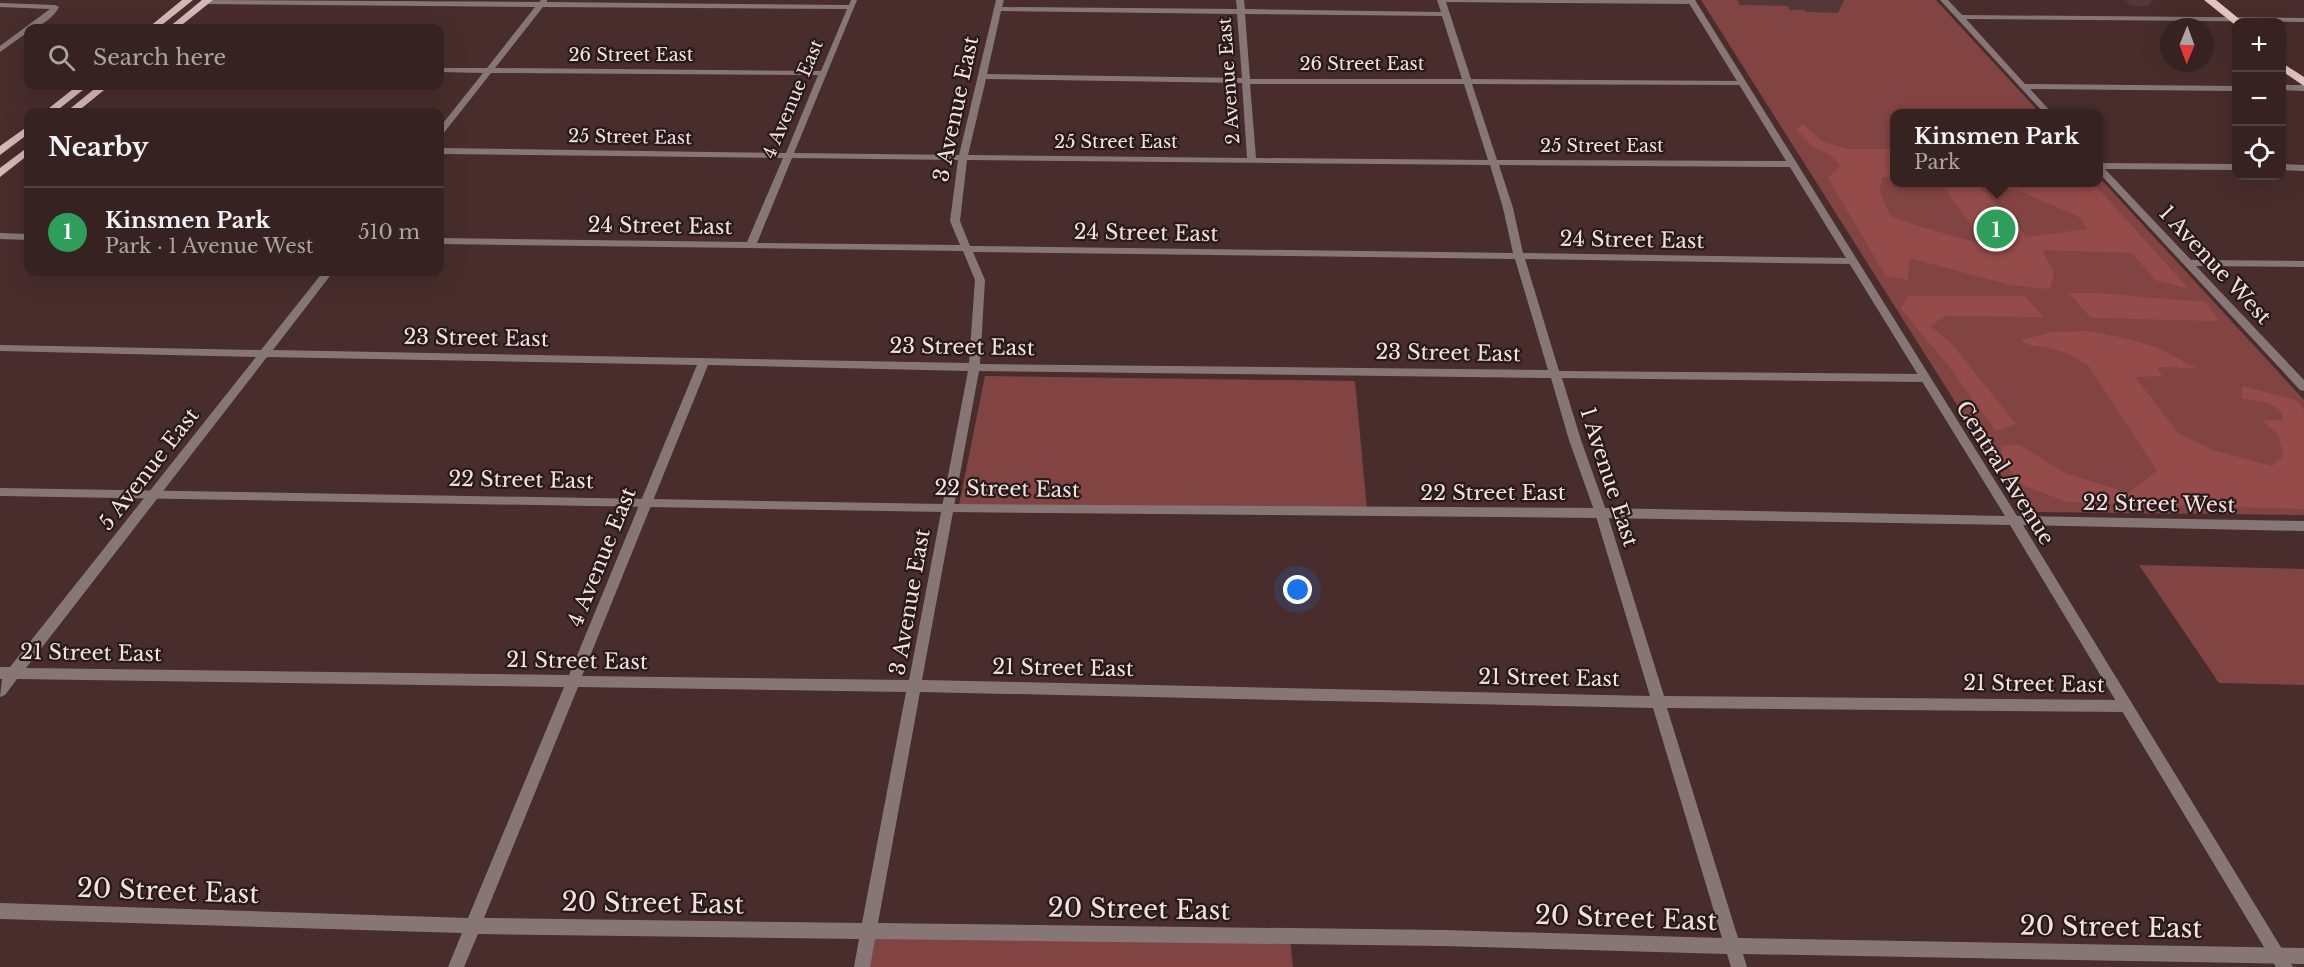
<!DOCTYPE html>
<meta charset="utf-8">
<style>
body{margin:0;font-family:"Libre Baskerville",serif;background:#3d2a2a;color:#f1f3f6}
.controls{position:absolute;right:18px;top:18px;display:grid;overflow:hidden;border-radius:12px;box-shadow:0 6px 24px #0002}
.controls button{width:54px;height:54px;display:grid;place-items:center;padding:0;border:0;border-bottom:2px solid #503f3f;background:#362221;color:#f1f3f6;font:30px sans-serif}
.compass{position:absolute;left:2160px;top:18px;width:54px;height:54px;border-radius:50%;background:#362221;box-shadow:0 6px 24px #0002;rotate:181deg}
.you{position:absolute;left:1298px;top:590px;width:21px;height:21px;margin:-15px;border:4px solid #fff;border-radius:50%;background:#1a73e8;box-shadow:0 0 0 9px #1a73e833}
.badge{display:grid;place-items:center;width:39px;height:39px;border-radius:50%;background:#d6ab8b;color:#fff;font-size:20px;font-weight:700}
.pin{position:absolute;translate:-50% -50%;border:3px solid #fff;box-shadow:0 2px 6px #0006}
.popup{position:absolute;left:1890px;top:109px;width:213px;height:78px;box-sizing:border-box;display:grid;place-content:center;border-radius:12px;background:#362221;filter:drop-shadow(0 2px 4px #0005);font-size:20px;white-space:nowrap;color:#aaa4a5}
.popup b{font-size:22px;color:#f1f3f6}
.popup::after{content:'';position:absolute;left:50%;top:100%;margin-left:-12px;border:12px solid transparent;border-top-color:#362221}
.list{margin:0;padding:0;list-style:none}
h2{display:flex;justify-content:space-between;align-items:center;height:78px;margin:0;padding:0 24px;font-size:26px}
h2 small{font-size:20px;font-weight:400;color:#aaa4a5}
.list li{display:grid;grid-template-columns:39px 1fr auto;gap:18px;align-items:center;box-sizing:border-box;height:90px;padding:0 24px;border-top:2px solid #503f3f}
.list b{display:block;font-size:22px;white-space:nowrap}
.list p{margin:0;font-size:20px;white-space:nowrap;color:#aaa4a5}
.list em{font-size:20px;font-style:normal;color:#aaa4a5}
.icon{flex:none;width:33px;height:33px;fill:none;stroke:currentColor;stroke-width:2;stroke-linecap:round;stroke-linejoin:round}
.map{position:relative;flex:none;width:2304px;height:967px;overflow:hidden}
.search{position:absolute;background:#362221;box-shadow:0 6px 24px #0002;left:24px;top:24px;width:420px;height:66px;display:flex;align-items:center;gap:15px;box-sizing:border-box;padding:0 21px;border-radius:12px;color:#aaa4a5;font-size:22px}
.panel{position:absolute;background:#362221;box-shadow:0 6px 24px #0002;left:24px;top:108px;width:420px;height:168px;border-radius:12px}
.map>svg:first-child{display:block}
</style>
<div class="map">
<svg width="2304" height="967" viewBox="0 0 2304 967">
<rect width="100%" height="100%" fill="#482d2c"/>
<path fill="#824443" d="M1701 0H1936L2040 113H1894V182H2098V176L2304 400V515L2034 512 2021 506Z
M985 376 1355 381 1367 510 959 505Z
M2139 565 2304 569V685L2219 683Z
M871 931 1290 938 1293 967H865Z"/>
<path fill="#954b4a" d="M1803 124 1823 142 1849 149H1894V177H1883L1879 189 1890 216 1921 227 1986 245 1940 183H1976L2027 237 2087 229 2078 216 2019 191 1982 183H2093L2189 289 2155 280 2132 253 2042 250 2054 273 2050 289 2010 285 1910 258 1907 280 1886 276 1828 178 1840 165 1830 155 1812 146 1796 129Z
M2069 293H2097L2206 302 2219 321 2091 318Z
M1907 296H2025L2043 317 1945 316 1930 326 1950 342 2016 424 1996 431 1947 364 1901 309Z
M2088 331 2124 338 2159 348 2196 368 2157 367 2162 376 2135 377 2179 434 2213 450 2272 466 2283 457 2279 436 2262 420H2283L2281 411 2268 403 2242 398V386L2296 400 2304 410V509L2067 502 2023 485 2003 462 2001 446 2020 445 2065 473 2128 493 2157 471 2088 365 2064 352 2045 347 2029 345 2021 340 2052 332Z"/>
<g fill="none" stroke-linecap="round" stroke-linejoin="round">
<path fill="#867776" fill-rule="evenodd" d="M205 0 539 2 541 0H547V2L849 5 851 0H857L794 153 959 155 996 0H1004L1002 7 1237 9 1236 0H1244L1245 9 1441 12 1437 0H1695L1696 2 1692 4 1446 2 1471 79 1742 81 1746 83 1742 85 1472 84 1497 160 1792 161 1797 164 1792 167 1499 165 1513 208 1523 253 1851 258 1856 261 1851 264 1525 259 1559 371 1923 374 1929 378 1923 382 1562 378 1581 440 1607 513 1664 696 2125 700 2130 702 2132 706 2130 710 2125 712 1667 708 1738 938 2304 948V964L1743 954 1747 967H1731L1727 954 1443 946 875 939 870 967H854L859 939 478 934 464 967H448L462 933 0 919V903L468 918 564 687 17 679 5 695 0 697 2 679H0V667H10L256 357 0 351V345L261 350 323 272H333L273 350 969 363 975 280 963 251 440 244V238L747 242 783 158 440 154V148L786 153 818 75 491 73 443 134 440 135V127L483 73 440 72V68H487L535 7 206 4 202 2ZM543 7 847 9 821 71 495 68ZM1001 11 1237 14 1242 78 987 74ZM1245 14 1442 16 1462 79H1250ZM986 79 1242 83 1247 158 968 155ZM1250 84H1464L1488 160 1256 158ZM792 158 958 160 950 221 960 245 757 243ZM967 160 1490 165 1503 208 1513 253 970 246 960 221ZM973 252 1515 259 1548 370 980 364 985 280ZM267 357 697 365 569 675 26 668ZM708 365 968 371 909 680 582 676ZM979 371 1551 378 1569 440 1595 513 1650 696 922 680ZM578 687 906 692 862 923 484 918ZM920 692 1653 708 1722 938 1443 930 878 923Z
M1940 0H1948L1962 15 2304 18V22L1966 19 2025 84 2236 86V91L2030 89 2052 113H2044Z
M0 3 55 5 59 7C54 17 40 28 28 28V32L0 52V46L50 9 0 7Z
M2304 85V91L2282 90V85Z
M2098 163 2236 164V170L2105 169 2191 260 2304 261V267L2196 266 2304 380V391L2300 390 2098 172Z
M2282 164 2304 165V171L2282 170Z
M0 233 28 234V240L0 239Z"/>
<path fill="#867776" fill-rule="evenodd" d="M1687 0H1695L2017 516 2304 521V531L2023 525 2293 967H2276L2010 525 1601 518 946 512 0 496V488L946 504 1601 508 2005 516Z"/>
<path fill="#d5b7b6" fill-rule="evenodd" d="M182 0H193L158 28H148Z
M202 0H213L178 28H168Z
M77 86H88L55 112H44Z
M98 86H109L77 112H66Z
M28 126V134L0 155V146Z
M28 147V155L0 177V168Z"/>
<path fill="#e5c4c2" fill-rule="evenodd" d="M2204 0H2216L2243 22 2234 24Z
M2282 63 2304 77V86L2282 71Z"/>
</g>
<path fill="#523937" d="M1737 0H1844L1838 13 1806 12 1804 10H1790L1787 6 1740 5Z
M2124 0H2152L2148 6H2131Z"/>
<g text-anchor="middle" stroke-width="4.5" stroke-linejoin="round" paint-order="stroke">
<g font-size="18" fill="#f4e1e0" stroke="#261919">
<text x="631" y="61">26 Street East</text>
<text x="1362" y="70">26 Street East</text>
<text transform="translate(1229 81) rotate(-94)" y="6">2 Avenue East</text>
<text transform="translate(793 99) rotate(-67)" y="6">4 Avenue East</text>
<text transform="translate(630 137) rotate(1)" y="6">25 Street East</text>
<text x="1116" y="148">25 Street East</text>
<text x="1602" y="152">25 Street East</text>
</g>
<g font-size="21" fill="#f4e1e0" stroke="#261919">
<text transform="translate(956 109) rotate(-78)" y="7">3 Avenue East</text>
<text transform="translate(660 226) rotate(1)" y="7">24 Street East</text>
<text transform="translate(1146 233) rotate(1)" y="7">24 Street East</text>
<text transform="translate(1632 240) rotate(1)" y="7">24 Street East</text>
<text transform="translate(2215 265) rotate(47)" y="7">1 Avenue West</text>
<text transform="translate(476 338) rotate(1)" y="7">23 Street East</text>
<text transform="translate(962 347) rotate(1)" y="7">23 Street East</text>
<text transform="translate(1448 353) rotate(1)" y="7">23 Street East</text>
<text transform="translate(149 469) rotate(-52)" y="7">5 Avenue East</text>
<text transform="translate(2005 473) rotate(58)" y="7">Central Avenue</text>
<text transform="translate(1609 477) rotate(72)" y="7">1 Avenue East</text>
<text transform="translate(521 480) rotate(1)" y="7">22 Street East</text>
<text transform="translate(1007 489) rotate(1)" y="7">22 Street East</text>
<text x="1493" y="500">22 Street East</text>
<text transform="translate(2159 504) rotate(1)" y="7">22 Street West</text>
<text transform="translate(602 557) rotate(-68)" y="7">4 Avenue East</text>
<text transform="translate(910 602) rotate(-80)" y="7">3 Avenue East</text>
<text transform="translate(91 653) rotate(1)" y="7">21 Street East</text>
<text transform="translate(577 661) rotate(1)" y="7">21 Street East</text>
<text transform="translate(1063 668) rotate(1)" y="7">21 Street East</text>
<text transform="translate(1549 678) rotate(1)" y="7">21 Street East</text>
<text transform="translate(2034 684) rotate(1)" y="7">21 Street East</text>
</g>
<g font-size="26" fill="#f4e1e0" stroke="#261919">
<text transform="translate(168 891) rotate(2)" y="9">20 Street East</text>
<text transform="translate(653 903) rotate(1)" y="9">20 Street East</text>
<text transform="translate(1139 909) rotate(1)" y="9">20 Street East</text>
<text transform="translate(1626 918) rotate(2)" y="9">20 Street East</text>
<text transform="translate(2111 927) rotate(1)" y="9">20 Street East</text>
</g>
</g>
</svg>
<div class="controls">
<button>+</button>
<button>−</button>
<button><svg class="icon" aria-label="locate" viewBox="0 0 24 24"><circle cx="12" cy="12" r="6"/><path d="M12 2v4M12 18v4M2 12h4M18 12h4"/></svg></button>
</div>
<svg class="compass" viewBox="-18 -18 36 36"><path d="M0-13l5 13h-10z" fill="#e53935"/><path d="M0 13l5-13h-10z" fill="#aaa4a5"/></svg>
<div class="you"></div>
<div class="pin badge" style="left:1996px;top:229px;background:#2e9e5b">1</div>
<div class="popup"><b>Kinsmen Park</b>Park</div>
<div class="search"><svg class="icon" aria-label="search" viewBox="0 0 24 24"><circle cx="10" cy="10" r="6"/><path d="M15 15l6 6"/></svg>Search here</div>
<section class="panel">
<h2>Nearby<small></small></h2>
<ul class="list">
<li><span class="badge" style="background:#2e9e5b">1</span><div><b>Kinsmen Park</b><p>Park · 1 Avenue West</p></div><em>510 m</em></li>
</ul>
</section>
</div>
